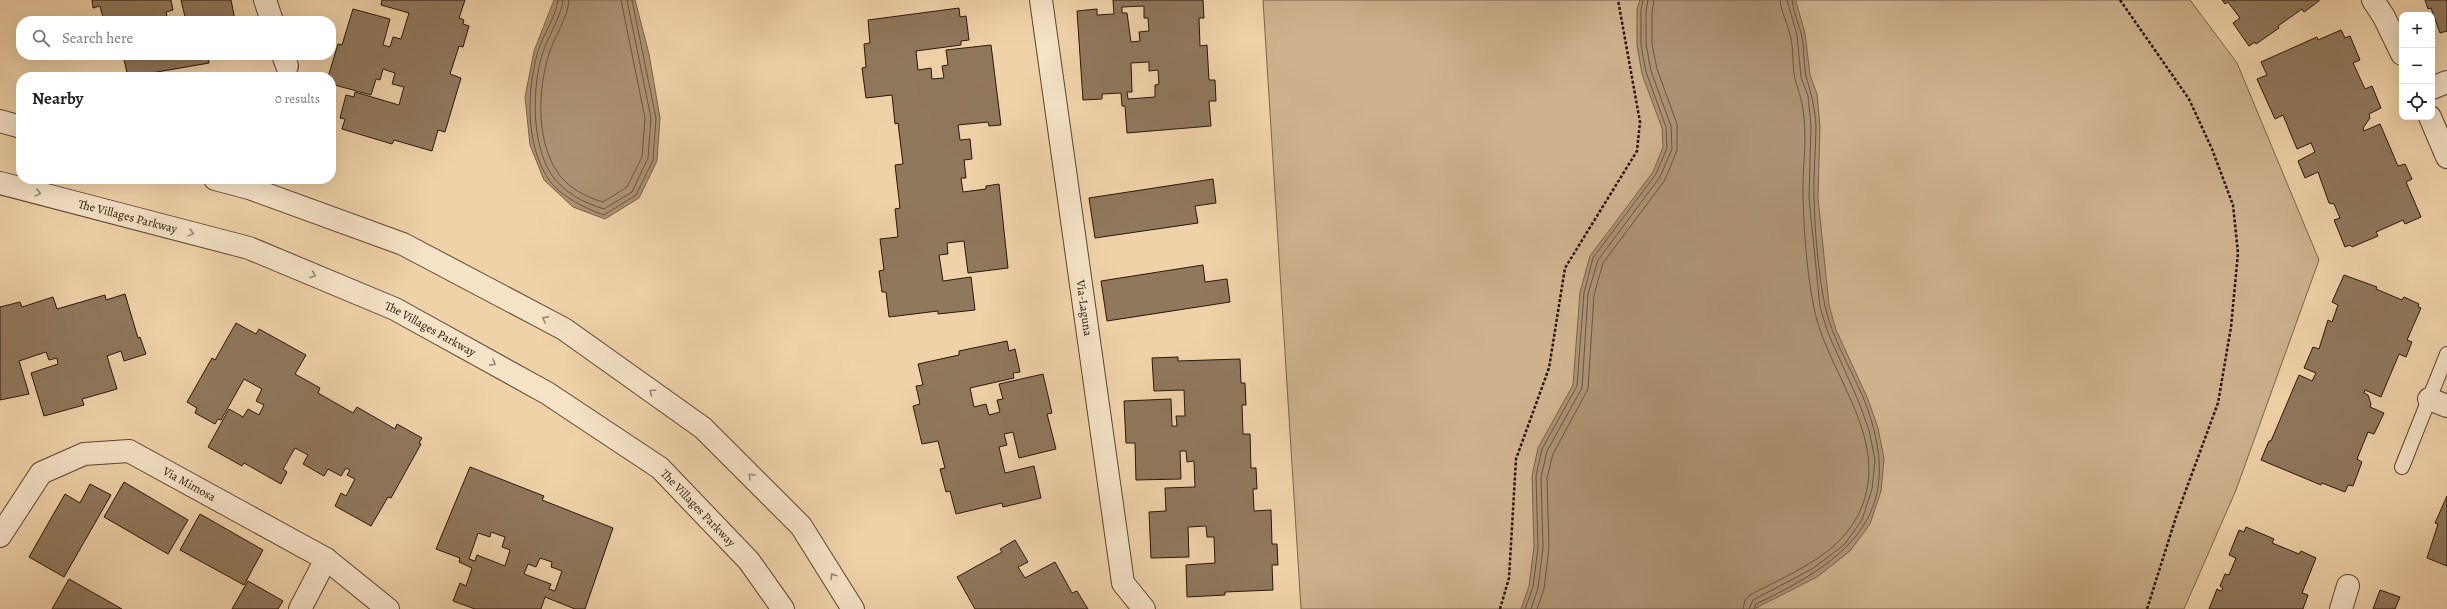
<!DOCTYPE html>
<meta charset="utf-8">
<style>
body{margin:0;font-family:Alegreya,serif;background:#f2f2f2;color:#222}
.controls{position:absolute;right:12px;top:12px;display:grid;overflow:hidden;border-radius:8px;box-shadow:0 4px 16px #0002}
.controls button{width:36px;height:36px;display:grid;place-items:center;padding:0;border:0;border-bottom:1px solid #e0e0e0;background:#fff;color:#222;font:20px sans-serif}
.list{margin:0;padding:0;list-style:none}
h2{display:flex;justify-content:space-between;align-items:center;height:52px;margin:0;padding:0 16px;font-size:17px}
h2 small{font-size:13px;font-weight:400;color:#767676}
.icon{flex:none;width:22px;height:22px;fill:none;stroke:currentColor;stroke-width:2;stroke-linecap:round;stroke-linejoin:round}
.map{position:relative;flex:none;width:2447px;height:609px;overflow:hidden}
.search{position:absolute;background:#fff;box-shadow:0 4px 16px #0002;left:16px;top:16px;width:320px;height:44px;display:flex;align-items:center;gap:10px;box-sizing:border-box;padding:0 14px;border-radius:16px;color:#767676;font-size:15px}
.panel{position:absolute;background:#fff;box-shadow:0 4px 16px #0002;left:16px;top:72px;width:320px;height:112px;border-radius:16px}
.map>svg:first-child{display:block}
</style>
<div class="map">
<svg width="2447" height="609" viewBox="0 0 2447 609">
<rect width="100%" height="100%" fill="#f0d2a9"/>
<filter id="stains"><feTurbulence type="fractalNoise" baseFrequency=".005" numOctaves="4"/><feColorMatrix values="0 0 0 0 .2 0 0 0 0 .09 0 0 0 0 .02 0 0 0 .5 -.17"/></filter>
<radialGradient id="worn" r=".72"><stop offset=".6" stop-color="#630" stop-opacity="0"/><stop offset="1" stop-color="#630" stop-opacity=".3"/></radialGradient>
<path fill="#ceb28e" stroke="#7a644c" d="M1263 0H2190L2237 63 2319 260 2236 490 2184 609H1301Z"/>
<path fill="#ac9273" stroke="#776149" d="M554 0H635L649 54 660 118 657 161 639 198 605 219 573 207 544 180 530 145 525 97 534 51Z
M1640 0H1795L1796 2 1805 33 1810 75 1817 94 1820 126 1818 198 1829 305 1836 330 1867 397 1878 428 1884 459 1881 491 1870 524 1850 551 1817 577 1754 609H1521L1529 586 1534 547 1532 476 1538 448 1573 385 1580 292 1590 256 1653 172 1663 147 1662 128 1642 74 1637 45V9Z"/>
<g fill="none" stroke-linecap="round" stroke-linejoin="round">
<path stroke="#6a543f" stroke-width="1" d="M558 0C556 17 543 35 538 51 527 89 525 141 547 177 558 195 584 208 604 215L636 195 653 160 656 118 632 0
M563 0C562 15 548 37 543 52 532 85 531 143 551 174 563 192 584 203 604 209L632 192 648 158 651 118 627 0
M569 0C568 18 554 37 549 54 538 89 536 138 556 170 566 187 586 197 603 202L627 187 642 157 645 118 621 0
M1525 609 1533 587 1538 548 1536 476 1542 449 1577 386 1584 293 1593 258 1656 174 1667 148 1666 127 1646 72 1641 45V10L1643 0
M1531 609 1538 588 1543 548 1541 477 1547 451 1582 388 1588 294 1598 260 1660 177 1672 149 1671 126 1651 71 1646 44V11L1648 0
M1537 609 1544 589 1549 548 1547 478 1553 454 1588 389 1594 295 1603 263 1665 180 1677 150V124L1657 69 1652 44V12L1654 0
M1743 609 1745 600 1750 595C1787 575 1836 557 1857 517 1896 443 1828 377 1814 308 1807 274 1804 233 1803 198 1802 171 1807 144 1804 118 1803 104 1799 92 1795 79 1792 65 1794 49 1790 35 1788 24 1781 12 1780 0
M1749 609 1753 600 1812 569 1844 545 1862 520 1872 489 1875 460 1869 430 1858 400 1828 333 1820 307 1809 198 1811 126 1808 96 1801 77 1797 35 1787 0
M1754 609 1756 604C1853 558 1909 511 1863 397 1850 367 1832 338 1825 306 1818 274 1815 231 1814 198 1813 174 1816 150 1816 126 1815 108 1811 93 1806 76 1803 62 1805 47 1801 33 1798 22 1793 11 1792 0"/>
</g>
<path fill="#90785d" stroke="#27170b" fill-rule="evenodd" d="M92 0H171L173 10 166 12 168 21H104L100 6 93 8Z
M181 0H231L235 20 217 21 216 18 186 21Z
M382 0H465L459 18 464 20 463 24 469 26 463 47 459 46 450 74 461 78 445 132 438 130 432 151 394 140 392 144 342 129 345 119 340 118 346 95 354 97 355 92 399 105 404 87 392 84 395 73 383 69 380 80 376 79 371 95 331 84V77H328L338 44 342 45 353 9 390 19 383 45 390 47 393 37 401 39 409 13 381 5Z
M1113 0H1203L1204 18H1199L1200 46 1207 45 1209 80H1215L1216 101H1209L1211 126 1127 133 1125 106H1122L1121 93 1102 94V99L1083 100 1077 11 1097 9V15L1114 14ZM1144 6V18H1148L1149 31 1139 32 1140 41 1131 42 1127 13H1122V7ZM1149 62V71L1158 70 1159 84 1155 85V97L1128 99 1127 92H1132L1131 63Z
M2222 0H2319V1L2304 12 2302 9 2278 26 2279 28 2256 44 2255 42 2249 46 2233 23 2240 18 2228 2 2225 4Z
M2425 0H2447V31L2440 33 2431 8 2428 9Z
M959 8 960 17 966 16 969 40 961 41V45L916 51 918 70 931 68 932 79 944 78 942 66 948 65 946 50 991 45 1001 125 989 126 988 122 958 125 960 140 970 139 972 159 964 160 966 178H961L963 192 986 189V186L999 184 1008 268 968 273 964 241 947 243 948 254 939 255 943 281 971 277 975 310 938 314V311L889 317 886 292H882L879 271 884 270 880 239 898 237 895 209 900 208 895 165 903 164 898 123 895 124 892 95 866 98 862 68 866 67 864 44 870 43 868 20Z
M2341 30 2345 38 2350 36 2360 60 2353 63 2365 89 2372 86 2381 108 2369 114 2370 118 2363 128 2364 131 2380 124 2398 166 2405 164 2412 179 2406 182 2421 217 2405 224 2403 220 2376 232 2378 236 2352 247 2350 245 2345 247 2334 220 2340 218 2334 204 2329 203 2318 172 2305 178 2298 161 2315 152 2311 143 2297 149 2283 115 2275 119 2257 79 2267 75 2261 62 2317 37 2318 40Z
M123 55H208L209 63 128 77Z
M1213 179 1216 203 1195 206 1198 223 1095 238 1089 198Z
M1203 265 1205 282 1227 279 1230 302 1107 321 1101 281Z
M2344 275 2377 287 2376 289 2402 300 2404 297 2419 304 2418 307 2421 308 2407 340 2412 342 2406 357 2399 354 2381 397 2365 390 2364 393 2368 395 2371 404 2370 407 2384 413 2374 434 2368 432 2357 459 2362 462 2353 486 2348 485 2345 492 2322 483 2321 485 2261 460 2269 441H2271L2299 375 2312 381 2316 373 2304 368 2313 347 2319 349 2328 320 2332 322 2338 305 2332 302Z
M125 294 138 338 140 337 146 354 124 361 121 351 107 356 117 389 82 399 84 405 44 416 31 373 58 364 57 358 49 360 46 352 19 361 29 394 0 400V307L20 302 22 307 53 297 57 309 105 295 106 300Z
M236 323 256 334 259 329 306 355 295 374 320 388 318 393 353 413 357 407 395 429 397 424 422 438 419 443 421 444 391 498 388 497 371 526 335 506 341 493 346 496 355 479 347 475 350 470 346 468 341 476 328 469 324 476 303 464 308 455 295 448 283 469 287 472 281 484 244 463 242 466 208 447 229 409 243 417 248 409 259 415 264 405 256 401 262 389 244 379 221 420 218 419 215 424 195 413 197 408 187 402 212 358 215 360Z
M1007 341 1009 351 1015 349 1020 372 1013 373 1014 378 970 388 974 407 986 404 989 415 1000 412 997 400 1003 399 999 384 1043 374 1052 413 1047 414 1056 449 1019 458 1013 432 1004 434 1007 445 999 447 1005 473 1034 466 1041 498 1003 507 1002 503 956 514 950 491 946 492 940 469 945 468 938 441 922 444 913 406 920 404 916 386 923 385 918 364 959 355V351Z
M1178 357V361L1240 359 1241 383H1245L1246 405H1242L1243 434H1250L1251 468H1256L1257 489H1253L1254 511 1271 510 1272 544H1277L1278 565H1272L1273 590 1225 592V595L1187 597 1186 565 1215 563 1214 537H1207L1206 526 1188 527 1189 557 1151 558 1149 512 1166 511 1165 488 1195 487 1194 461 1187 462 1186 451H1180L1181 479 1136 480 1135 443H1126L1124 401 1171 399 1172 426H1177L1176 416H1185L1184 390 1154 391 1152 358Z
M470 467 544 496 542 500 613 528 585 609H575L545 597 541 609H475L453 601 460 583 466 586 472 568 459 562 460 558 436 549ZM491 532 505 537 502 547 510 550 505 566 477 555 475 561 469 559 478 533 490 537ZM540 558 552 562 551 567 562 571 555 591 549 589 551 584 524 574 528 564 536 567Z
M124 482 188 520 168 554 104 517Z
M90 484 111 495 64 577 29 557 65 494 80 503Z
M2447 496V566L2427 558 2438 524 2435 523Z
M200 514 263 550 244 585 180 550Z
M2246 527 2274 539 2272 543 2299 554 2301 551 2316 558 2302 593 2308 595 2303 609H2209L2217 589 2221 591 2223 588 2220 586 2225 574 2229 575 2236 558 2229 555 2239 530 2244 532Z
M1015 540 1028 562 1018 567 1025 578 1055 562 1072 593 1077 591 1088 609H975L957 577 1002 552 1000 549Z
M69 579 122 609H52Z
M248 581 283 601 278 609H232Z
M2380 590 2400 597 2395 609H2373Z"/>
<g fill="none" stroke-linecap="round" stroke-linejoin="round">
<defs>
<path id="service" d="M2402 467 2447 354"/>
<g id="minor">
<path d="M265 0 272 21"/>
<path id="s1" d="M1041 0 1123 583 1144 609"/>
<path d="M2373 0 2384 17 2402 54"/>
<path d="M283 55 287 66"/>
<path d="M2432 88 2447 82"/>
<path d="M2430 117 2447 157"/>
<path d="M2429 399 2447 406"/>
<path id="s2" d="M0 536 41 473 84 454 129 451 326 559 388 609"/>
<path d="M300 609 326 559"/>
<path d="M2341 609 2348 586"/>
</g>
<g id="tertiary">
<path d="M0 121 21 127"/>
<path d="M215 179 249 188 403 244 564 329 703 428 801 526 853 609"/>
<path id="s3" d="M0 183 249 248 395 309 547 393 660 468 749 561 783 609"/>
</g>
</defs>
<use href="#service" stroke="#594632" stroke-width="16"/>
<use href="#minor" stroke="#594632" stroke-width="24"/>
<use href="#tertiary" stroke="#594632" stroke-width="24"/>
<path stroke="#27170b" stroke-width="2.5" stroke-dasharray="3 2" stroke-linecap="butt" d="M2120 0 2189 99 2212 149 2233 205 2238 253 2231 327 2218 403 2176 517 2147 609
M1500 609 1509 578 1516 459 1549 368 1565 268 1637 151 1640 122 1618 0"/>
<use href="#service" stroke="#f5e2c7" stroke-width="14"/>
<use href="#minor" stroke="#f5e2c7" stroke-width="22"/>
<use href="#tertiary" stroke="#f5e2c7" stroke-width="22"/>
</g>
<defs><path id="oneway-chevron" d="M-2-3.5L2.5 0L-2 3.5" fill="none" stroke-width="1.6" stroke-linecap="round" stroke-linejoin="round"/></defs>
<g stroke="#988772">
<use href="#oneway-chevron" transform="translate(38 193) rotate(15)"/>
<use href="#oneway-chevron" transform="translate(191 233) rotate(15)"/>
<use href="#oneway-chevron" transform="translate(313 275) rotate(23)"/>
<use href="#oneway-chevron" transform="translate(545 319) rotate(-152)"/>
<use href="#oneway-chevron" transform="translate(493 363) rotate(29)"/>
<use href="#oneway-chevron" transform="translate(652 392) rotate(-145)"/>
<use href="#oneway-chevron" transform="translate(751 476) rotate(-135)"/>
<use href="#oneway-chevron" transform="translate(833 576) rotate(-122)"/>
</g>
<g text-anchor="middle" stroke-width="3" stroke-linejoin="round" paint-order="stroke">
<g font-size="12" fill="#27170b" stroke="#f5e2c7">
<text dy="4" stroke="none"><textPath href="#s3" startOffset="132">The Villages Parkway</textPath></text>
<text dy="4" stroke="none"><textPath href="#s1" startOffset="311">Via-Laguna</textPath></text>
<text dy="4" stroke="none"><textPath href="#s3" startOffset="456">The Villages Parkway</textPath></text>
<text dy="4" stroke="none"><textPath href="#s2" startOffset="236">Via Mimosa</textPath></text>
<text dy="4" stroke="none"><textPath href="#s3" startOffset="780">The Villages Parkway</textPath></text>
</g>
</g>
<rect width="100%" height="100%" filter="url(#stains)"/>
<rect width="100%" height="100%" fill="url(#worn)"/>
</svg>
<div class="controls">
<button>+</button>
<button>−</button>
<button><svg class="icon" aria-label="locate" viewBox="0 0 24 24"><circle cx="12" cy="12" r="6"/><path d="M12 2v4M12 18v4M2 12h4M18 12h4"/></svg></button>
</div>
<div class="search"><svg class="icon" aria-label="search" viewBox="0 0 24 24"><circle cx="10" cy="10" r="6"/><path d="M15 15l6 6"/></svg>Search here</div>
<section class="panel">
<h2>Nearby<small>0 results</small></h2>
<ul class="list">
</ul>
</section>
</div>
